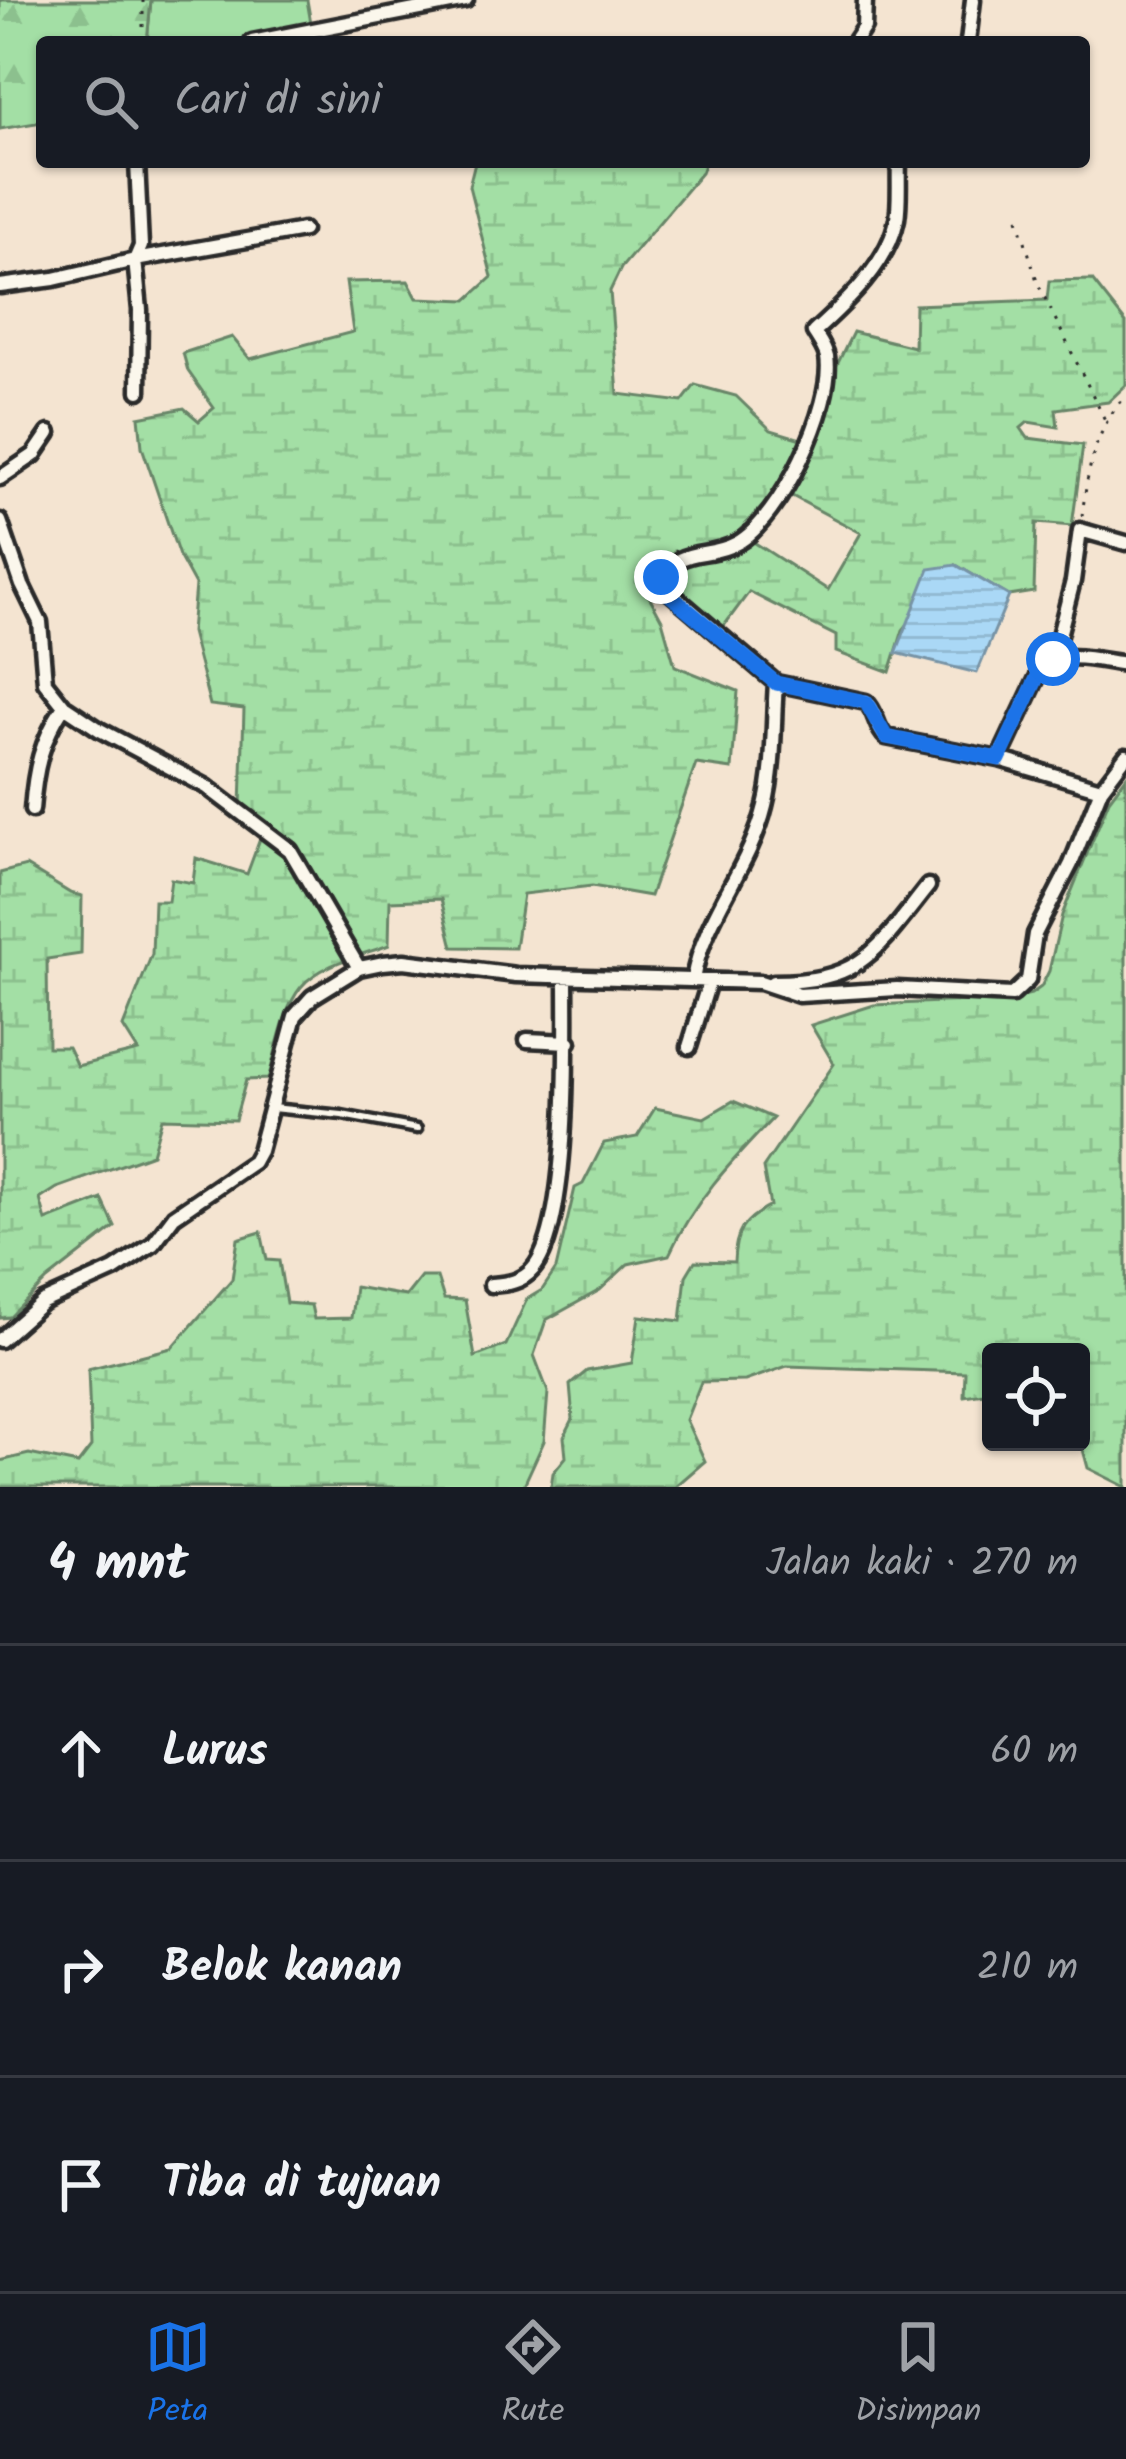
<!DOCTYPE html>
<html lang="id">
<meta charset="utf-8">
<style>
body{margin:0;font-family:Kalam,sans-serif;background:#242831;color:#f1f3f6}
.controls{position:absolute;right:36px;bottom:36px;display:grid;overflow:hidden;border-radius:12px;box-shadow:0 3px 9px #0004}
.controls button{width:108px;height:108px;display:grid;place-items:center;padding:0;border:0;border-bottom:3px solid #363941;background:#171b24;color:#f1f3f6;font:60px sans-serif}
.stop{position:absolute;width:36px;height:36px;margin:-27px;border:9px solid #1a73e8;border-radius:50%;background:#fff}
.stop.end{background:#1a73e8;border-color:#fff;box-shadow:0 3px 12px #0008}
.list{margin:0;padding:0;list-style:none}
h2{display:flex;justify-content:space-between;align-items:center;height:156px;margin:0;padding:0 48px;font-size:51px}
h2 small{font-size:39px;font-weight:400;color:#9ea1a6}
.list li{display:grid;grid-template-columns:78px 1fr auto;gap:36px;align-items:center;box-sizing:border-box;height:216px;padding:0 48px;border-top:3px solid #363941}
.list b{display:block;font-size:45px;white-space:nowrap}
.list em{font-size:39px;font-style:normal;color:#9ea1a6}
.icon{flex:none;width:66px;height:66px;fill:none;stroke:currentColor;stroke-width:2;stroke-linecap:round;stroke-linejoin:round}
.map{position:relative;flex:none;width:1126px;height:1487px;overflow:hidden}
.search{position:absolute;background:#171b24;box-shadow:0 3px 9px #0004;left:36px;right:36px;top:36px;height:132px;display:flex;align-items:center;gap:30px;box-sizing:border-box;padding:0 42px;border-radius:12px;color:#9ea1a6;font-size:45px}
.sheet{height:804px;background:#171b24}
nav{display:flex;justify-content:space-around;align-items:center;box-sizing:border-box;height:168px;border-top:3px solid #363941;background:#171b24;font-size:33px;color:#9ea1a6}
nav a{display:grid;justify-items:center;gap:6px}
nav .on{color:#1a73e8}
.map>svg:first-child{display:block}
</style>
<div class="map">
<svg width="1126" height="1487" viewBox="0 0 1126 1487">
<defs>
<pattern id="forest-firs" width="22" height="20" patternUnits="userSpaceOnUse" patternTransform="scale(3)"><rect width="22" height="20" fill="#a3dfa5"/><path d="M5 1l3.5 6h-7zM16 11l3.5 6h-7z" fill="#8cc08e"/></pattern>
<pattern id="wetland-marsh" width="20" height="14" patternUnits="userSpaceOnUse" patternTransform="scale(3)"><rect width="20" height="14" fill="#a3dfa5"/><path d="M1 5h8M5 5V1M11 12h8M15 12V8" fill="none" stroke="#8cc08e"/></pattern>
<pattern id="water-rules" width="6" height="5" patternUnits="userSpaceOnUse" patternTransform="scale(3)"><rect width="6" height="5" fill="#aad8f6"/><path d="M0 2.5h6" fill="none" stroke="#92bad3"/></pattern>
</defs>
<rect width="100%" height="100%" fill="#f4e4d1"/>
<filter id="ink" filterUnits="userSpaceOnUse"><feTurbulence type="fractalNoise" baseFrequency=".00833" numOctaves="2"/><feDisplacementMap in="SourceGraphic" scale="24" xChannelSelector="R" yChannelSelector="G"/><feConvolveMatrix kernelMatrix="1 2 1 2 8 2 1 2 1" color-interpolation-filters="sRGB"/></filter>
<g filter="url(#ink)">
<path fill="#a3dfa5" stroke="#678568" stroke-width="3" d="M151 0H307L313 35 270 42H147Z"/>
<path fill="url(#forest-firs)" stroke="#678568" stroke-width="3" d="M0 0H151L147 42H42V122L0 129Z"/>
<path fill="url(#wetland-marsh)" stroke="#678568" stroke-width="3" fill-rule="evenodd" d="M475 162H705L701 173 621 268 610 291 618 394 682 402 695 385 736 396 771 430 801 439 853 332 914 347 915 305 1047 300 1049 281 1092 280 1126 323V385L1108 402 1056 409 1058 427 1028 422 1021 428 1028 438 1083 445 1072 526 1036 523 1034 592 1009 596 956 565 903 630 890 672 836 652V636L749 592 721 630 656 582 643 585 662 620 675 666 738 691 732 769 696 764 650 896 592 886 523 894 515 948 453 947 441 899 390 901 389 945C362 955 320 964 301 987 282 1010 277 1051 268 1079L246 1080 235 1120 162 1118 152 1154 57 1188 40 1199 46 1221 102 1199 115 1227 47 1280 10 1317 0 1318V873L26 866 70 893 82 896 81 954 47 959 48 1047H68L77 1066 138 1051 123 1027 152 954 154 901H168L171 879 193 883 196 858 247 874 264 828 241 807 244 709 210 705 191 632 195 585 179 556 142 447 139 417 184 408 199 421 214 408 188 371 183 353 232 337 250 359 353 332 346 282 408 281 417 298 467 300 492 277 469 186ZM779 489 861 533 828 590 738 532Z
M1126 777V1487L1088 1468 1081 1442V1352H991V1392L964 1396 965 1372 787 1366 745 1381 701 1382 686 1420 705 1461 675 1487H551L553 1473 566 1457 564 1437 573 1419 570 1385 587 1371 632 1363 639 1316 681 1321 686 1276 695 1261 734 1262C735 1232 743 1220 770 1206L763 1168 834 1064 811 1025 874 1005 1009 999 1031 994 1041 987 1049 971 1062 915 1109 800Z
M733 1101 773 1118C732 1161 694 1200 669 1255L628 1264 600 1290 546 1320 534 1355 548 1392 544 1441 523 1487H0V1461L29 1454 78 1464 91 1447 88 1369 172 1348 232 1279 238 1239 261 1232 267 1260 279 1261 286 1303 311 1305 314 1319 351 1318 355 1287 406 1296 421 1277H437L444 1299 465 1300 475 1357 506 1345 527 1299 542 1290 556 1269 575 1188 583 1184 604 1143 637 1137 655 1108 704 1118Z"/>
<path fill="url(#water-rules)" stroke="#7793a5" stroke-width="3" d="M956 565 1009 596 977 673 896 653 929 569Z"/>
<g fill="none" stroke-linecap="round" stroke-linejoin="round">
<defs>
<path id="lane" d="M272 1108 342 1115 417 1129"/>
<path id="street" d="M252 42 466 0
M854 42 864 27 865 0
M968 42 973 0
M899 162C898 180 900 201 897 219 889 263 846 303 814 332 819 340 825 348 827 357 835 404 780 520 737 543 706 560 680 544 658 582L776 683 866 702C877 712 875 727 886 737L999 759 1101 789
M0 286 54 279 135 260 141 246 137 162
M139 391 140 310 135 260 303 230
M0 478 34 455 49 433
M0 521 22 585 40 622 45 682 64 706 100 730 207 787 290 850 359 968
M1053 659 1073 581 1080 530 1126 543
M999 759 1043 665C1065 650 1101 661 1126 664
M32 810C35 769 41 741 64 706
M693 980C703 917 750 868 765 806 775 767 773 722 776 683
M773 982C862 982 877 950 928 886
M527 1040 569 1042
M689 1047 709 982
M491 1285C507 1284 522 1282 533 1269 571 1224 566 1039 566 978
M0 1340 43 1302 114 1270 153 1244 174 1216 253 1162 259 1151 295 1016 312 997 359 968 383 963 404 961 516 975 760 982 799 995 897 989 1012 995 1028 980 1035 934 1071 864 1101 789 1126 756"/>
</defs>
<use href="#lane" stroke="#2b2b2b" stroke-width="15"/>
<use href="#street" stroke="#2b2b2b" stroke-width="21"/>
<path stroke="#2b2b2b" stroke-width="3" stroke-dasharray="3 9" stroke-linecap="butt" d="M143 0V42
M1018 218 1038 284 1105 420
M1082 516C1088 468 1094 433 1126 394"/>
<use href="#lane" stroke="#fbf7ec" stroke-width="6"/>
<use href="#street" stroke="#fbf7ec" stroke-width="12"/>
</g>
</g>
<g fill="none" stroke-linecap="round" stroke-linejoin="round" filter="url(#ink)">
<path stroke="#1a73e8" stroke-width="15" d="M661 577 660 587 776 683 866 702 886 737 999 759 1043 665 1053 659"/>
</g>
</svg>
<div class="controls">
<button><svg class="icon" aria-label="locate" viewBox="0 0 24 24"><circle cx="12" cy="12" r="6"/><path d="M12 2v4M12 18v4M2 12h4M18 12h4"/></svg></button>
</div>
<div class="stop" style="left:1053px;top:659px"></div>
<div class="stop end" style="left:661px;top:577px"></div>
<div class="search"><svg class="icon" aria-label="search" viewBox="0 0 24 24"><circle cx="10" cy="10" r="6"/><path d="M15 15l6 6"/></svg>Cari di sini</div>
</div>
<section class="sheet">
<h2>4 mnt<small>Jalan kaki · 270 m</small></h2>
<ul class="list">
<li><svg class="icon" aria-label="ahead" viewBox="0 0 24 24"><path d="M12 20V5M6 11l6-6 6 6"/></svg><div><b>Lurus</b></div><em>60 m</em></li>
<li><svg class="icon" aria-label="right" viewBox="0 0 24 24"><path d="M7 20v-9h11M14 6l5 5-5 5"/></svg><div><b>Belok kanan</b></div><em>210 m</em></li>
<li><svg class="icon" aria-label="arrive" viewBox="0 0 24 24"><path d="M6 21V4h12l-3 4 3 4H6"/></svg><div><b>Tiba di tujuan</b></div></li>
</ul>
</section>
<nav>
<a class="on"><svg class="icon" aria-label="map" viewBox="0 0 24 24"><path d="M3 6l6-2 6 2 6-2v14l-6 2-6-2-6 2zM9 4v14M15 6v14"/></svg>Peta</a>
<a><svg class="icon" aria-label="directions" viewBox="0 0 24 24"><path d="M12 3l9 9-9 9-9-9zM9 14v-3h6M13 9l2 2-2 2"/></svg>Rute</a>
<a><svg class="icon" aria-label="saved" viewBox="0 0 24 24"><path d="M7 4h10v16l-5-4-5 4z"/></svg>Disimpan</a>
</nav>
